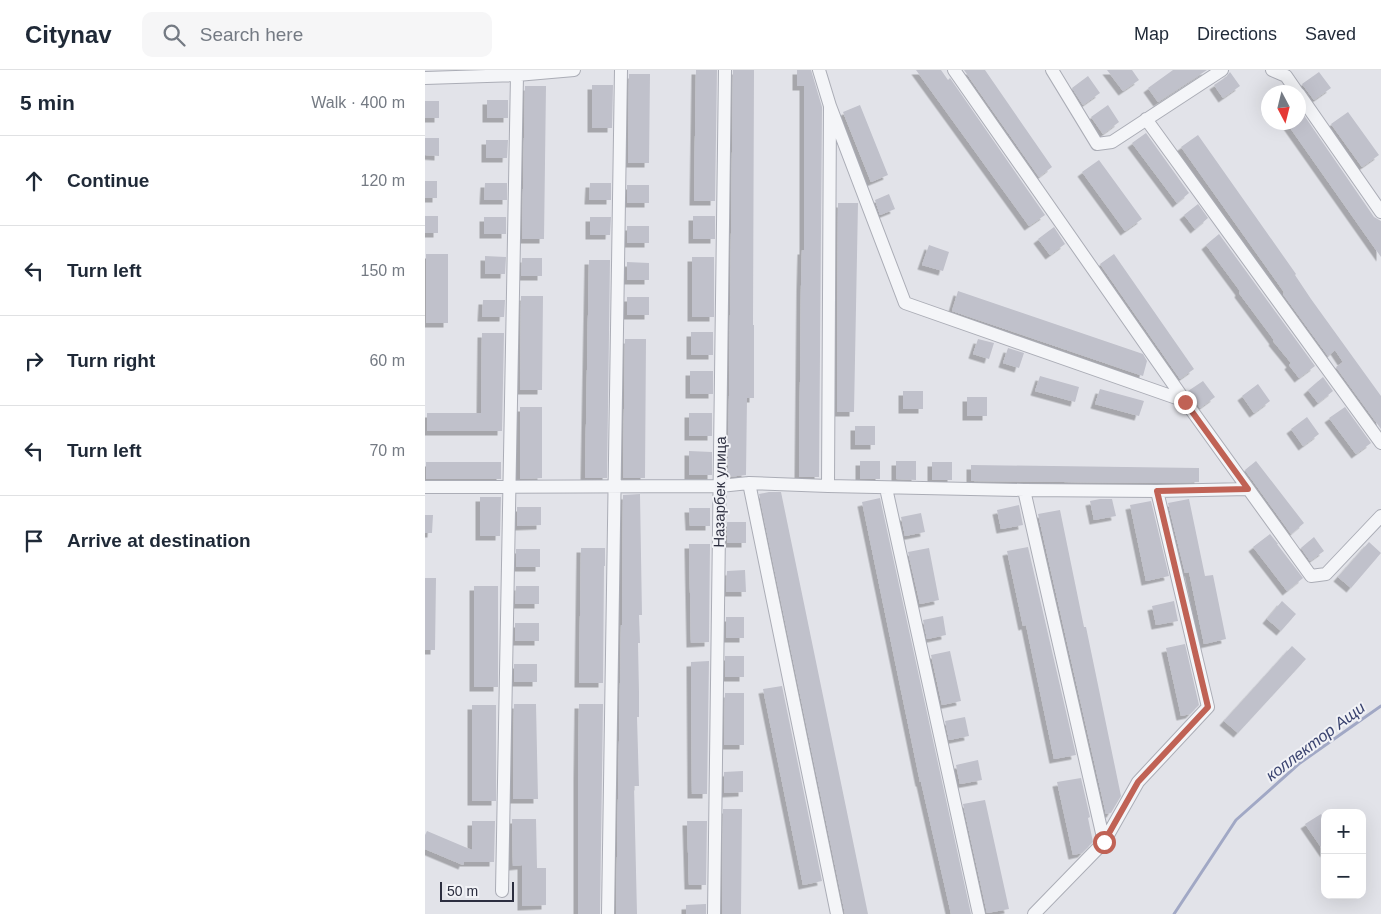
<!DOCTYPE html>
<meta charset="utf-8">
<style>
body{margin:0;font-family:Helvetica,sans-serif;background:#f6f6f7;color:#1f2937}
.controls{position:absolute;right:15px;bottom:15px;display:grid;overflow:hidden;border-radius:10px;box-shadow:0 5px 20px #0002}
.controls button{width:45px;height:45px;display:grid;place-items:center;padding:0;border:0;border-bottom:1px solid #e0e1e3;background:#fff;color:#1f2937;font:25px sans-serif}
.compass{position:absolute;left:836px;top:15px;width:45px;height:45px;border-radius:50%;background:#fff;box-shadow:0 5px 20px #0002;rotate:173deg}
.scale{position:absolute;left:15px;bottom:12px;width:74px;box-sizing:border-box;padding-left:5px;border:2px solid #2c2e3f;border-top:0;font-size:14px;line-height:18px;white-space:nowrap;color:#2c2e3f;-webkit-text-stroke:4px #f1f2f6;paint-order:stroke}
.stop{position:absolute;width:15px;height:15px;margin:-11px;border:4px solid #c06255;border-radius:50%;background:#fff}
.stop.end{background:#c06255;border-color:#fff;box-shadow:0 1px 5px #0008}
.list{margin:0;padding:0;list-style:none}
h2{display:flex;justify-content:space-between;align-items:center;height:65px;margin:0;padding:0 20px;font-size:21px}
h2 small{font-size:16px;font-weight:400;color:#747a83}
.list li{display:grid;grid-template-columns:32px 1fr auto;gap:15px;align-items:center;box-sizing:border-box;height:90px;padding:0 20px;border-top:1px solid #e0e1e3}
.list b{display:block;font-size:19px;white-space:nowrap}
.list em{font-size:16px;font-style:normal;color:#747a83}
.icon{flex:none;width:28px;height:28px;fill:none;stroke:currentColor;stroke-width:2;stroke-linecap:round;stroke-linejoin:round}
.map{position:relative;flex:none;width:956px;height:844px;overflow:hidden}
header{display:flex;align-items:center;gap:30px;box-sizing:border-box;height:70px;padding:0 25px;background:#fff;border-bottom:1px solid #e0e1e3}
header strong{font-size:24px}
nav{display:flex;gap:28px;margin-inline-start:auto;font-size:18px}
.search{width:350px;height:45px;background:#f6f6f7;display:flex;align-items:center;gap:12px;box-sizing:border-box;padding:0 18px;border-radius:10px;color:#747a83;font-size:19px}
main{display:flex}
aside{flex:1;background:#fff}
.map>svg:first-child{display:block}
</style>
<header>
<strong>Citynav</strong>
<div class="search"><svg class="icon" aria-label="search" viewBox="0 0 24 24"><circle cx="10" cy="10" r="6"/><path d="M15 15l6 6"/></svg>Search here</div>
<nav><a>Map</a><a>Directions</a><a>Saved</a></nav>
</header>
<main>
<aside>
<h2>5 min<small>Walk · 400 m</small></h2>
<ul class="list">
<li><svg class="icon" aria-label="ahead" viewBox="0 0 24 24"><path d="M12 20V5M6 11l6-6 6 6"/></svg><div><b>Continue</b></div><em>120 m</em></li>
<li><svg class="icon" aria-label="left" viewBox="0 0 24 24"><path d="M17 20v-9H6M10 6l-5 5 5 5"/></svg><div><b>Turn left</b></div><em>150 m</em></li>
<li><svg class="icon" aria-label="right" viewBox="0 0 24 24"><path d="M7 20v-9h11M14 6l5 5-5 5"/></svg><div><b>Turn right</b></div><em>60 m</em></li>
<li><svg class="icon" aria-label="left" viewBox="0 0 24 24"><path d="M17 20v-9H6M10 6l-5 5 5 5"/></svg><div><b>Turn left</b></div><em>70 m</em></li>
<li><svg class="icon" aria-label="arrive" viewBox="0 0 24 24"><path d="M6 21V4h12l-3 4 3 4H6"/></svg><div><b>Arrive at destination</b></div></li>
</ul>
</aside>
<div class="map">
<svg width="956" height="844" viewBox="0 0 956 844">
<defs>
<filter id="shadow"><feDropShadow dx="-4.5" dy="4.5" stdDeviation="0" flood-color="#0004"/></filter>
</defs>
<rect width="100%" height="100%" fill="#e2e3e9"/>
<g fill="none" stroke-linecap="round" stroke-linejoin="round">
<path stroke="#a1a8c5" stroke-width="3" d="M749 844 811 750 875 693 956 636"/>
</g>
<path fill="#c0c1cb" filter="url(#shadow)" d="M271 0H292L290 131H269Z
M308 0H329L328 255H329V328H322L321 405 303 407Z
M372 0H386L397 37 394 407H374L376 215 377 180H379V16H372Z
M491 0H516L523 10 525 8 620 145 604 156Z
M539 0H560L627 97 614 107Z
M682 0H707L714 10 698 21Z
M748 0H782L733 32 723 18Z
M805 2 815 16 798 28 789 15 801 7Z
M894 2 906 18 889 30 877 14Z
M204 4H225L224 93H203Z
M663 6 675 23 658 35 647 18Z
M167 15H188L187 58H167Z
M100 16H121L119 169H97Z
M62 30H83V48H62Z
M0 31H14V48H0Z
M435 35 463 105 446 112 418 42Z
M683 35 694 52 678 64 666 47Z
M874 38 949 147 956 151V187L861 52H874Z
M923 42 954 85 937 97 906 54Z
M721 63 764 123 752 133 707 73Z
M773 65 871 204 870 205 886 229 956 326V359L911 297 918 292 910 280 903 286 858 224 859 222 756 77Z
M0 68H14V86L0 85Z
M61 70H83L82 88H61Z
M674 90 717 149 700 161 657 102Z
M0 111H12V128H0Z
M60 113H82V130H59Z
M165 113H186V130H164Z
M202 115H224V133H202Z
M464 124 470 139 455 145 450 130Z
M413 133H433L429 342H412Z
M773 134 783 148 770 159 759 145Z
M0 146H13V163H0Z
M268 146H290V169H268Z
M59 147H81V164H59Z
M165 147H186L185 165H165Z
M202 156H224V173H202Z
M629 157 640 174 625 185 613 169Z
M794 164 890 296 874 308 864 295 866 293 848 271 849 270 814 223 815 221 781 175Z
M504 175 524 182 518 201 497 195Z
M1 184H23V253H1Z
M689 184 769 299 755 309 675 194Z
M60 186 81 187 80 204H60Z
M267 187H289V247H267Z
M97 188H117V206H96Z
M164 190H185L182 408H160Z
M202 192 224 193V210H202Z
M533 221 718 284 722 291 718 306 527 241Z
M96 226H118L117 320H95Z
M202 227H224V245H202Z
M58 230H80L79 247H57Z
M266 262H288V285H266Z
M57 263H79L77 361H2V343H56Z
M200 269H221L220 408H198Z
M553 269 569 273 564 289 548 284Z
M583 278 599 283 594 298 578 293Z
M265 301H288V324H265Z
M615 306 654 317 650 332 610 321Z
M898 307 908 321 893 333 883 320Z
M778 311 790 327 775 338 763 321Z
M833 314 845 331 829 343 817 326Z
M675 319 719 331 714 346 670 334Z
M478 321H498V339H478Z
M542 327H562V346H542Z
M95 337H117V408L95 409Z
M920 337 946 373 931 384 904 348Z
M264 343H287V366H264Z
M882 347 894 364 878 376 866 359Z
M430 356H450V375H430Z
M264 381 287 382V405H264Z
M435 391H455V409H435Z
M471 391H491V410L471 409Z
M831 391 879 453 866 464 820 400Z
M1 392H76V409H1Z
M507 392H527V410H507Z
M546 395 774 398V412L732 413 546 411Z
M344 422H356L443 844H420L334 424Z
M215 424 217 545H214L215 573H213L214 623V647H212L214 716H209L212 844H191L196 555H197L198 425Z
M55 427H76L75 466H55Z
M455 428 546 844H526L496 712H495L437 432Z
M675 429H687L691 446 669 450 665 431Z
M764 429 780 506 788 505 801 569 779 574 764 502 760 503 743 433Z
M726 431 744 506 721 511 705 435Z
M594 435 598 455 576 459 572 440Z
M92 437H116V455L92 456Z
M264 438H285V456H265Z
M635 440 659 557H661L696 726 686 743 681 744 613 444Z
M496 443 500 462 480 466 476 447Z
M0 445H8L7 463H0Z
M302 452H321V473H302Z
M845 464 853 474H852L878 508 862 521 828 477Z
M889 467 899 481 885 491 876 478Z
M944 472 956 483 926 518 913 507Z
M264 474H285L284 572 266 573Z
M603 477 651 685 629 689 601 555 598 556 582 481Z
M156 478H180V496H179L178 613H154Z
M504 478 514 530 495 534 483 482Z
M91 479H115V497H91Z
M320 500 321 522H301L302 501Z
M0 508H11L10 580H0Z
M49 516H73V617H49Z
M91 516H114V534H90Z
M749 531 753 551 731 555 727 536Z
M857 531 871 544 856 561 842 549Z
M518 546 521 565 502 569 498 550Z
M301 547H319V568H301Z
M90 553H114V571H90Z
M760 574 774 635 765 644 756 646 741 578Z
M867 576 881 589 813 663 799 651Z
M525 581 536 631 517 635 506 585Z
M300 586H319V607H300Z
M284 591 282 724H267L266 592Z
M89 594H112V612H89Z
M357 616 397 811 378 815 338 619Z
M300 623H319V675H299Z
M89 634H111L113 729H88Z
M154 634H178L175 844H153V707Z
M47 635H71V731H47Z
M540 647 544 666 524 670 520 651Z
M553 690 557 710 535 714 531 695Z
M318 701V722L299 723V702Z
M656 708 665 747 663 748 668 772 657 783 648 785 632 712Z
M560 730 584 839 562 843 538 734Z
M298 739H317L316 844H297Z
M896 744 900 750V783L880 754Z
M87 749H111L112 798H121V835L97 836V795L88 796Z
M47 751H70L69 792H39L38 795 0 779V765L2 761 47 780Z
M262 751H282L281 815H264Z
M281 834V844H261V835Z"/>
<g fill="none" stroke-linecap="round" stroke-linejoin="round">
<defs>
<path id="minor" d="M394 0 405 36 403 416
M529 0 760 331 886 506 901 504 956 446
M627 0 672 74 687 72 797 0
M847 0 861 6 872 22
M0 8 92 5 149 0
M874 24 956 142
M405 36 480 233 760 331
M721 49 956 373
M324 413 412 844
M0 417 295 416 324 413 403 416 599 420 732 421 823 419
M461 418 554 844
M599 420 679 772
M77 821 92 5
M183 844 196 0
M289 844 300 0
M609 844 679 772 713 712 783 637 732 421"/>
</defs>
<use href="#minor" stroke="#abadb6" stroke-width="14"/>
<use href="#minor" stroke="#f4f5f8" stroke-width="12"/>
</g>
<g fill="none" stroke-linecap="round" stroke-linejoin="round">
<path stroke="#c06255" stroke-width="6" d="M679 772 713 712 783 637 732 421 823 419 760 332"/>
</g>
<g text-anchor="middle" stroke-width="4" stroke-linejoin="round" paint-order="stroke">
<g font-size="15" fill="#2c2e3f" stroke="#f1f2f6">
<text transform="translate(295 422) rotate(-89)" y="5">Назарбек улица</text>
</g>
<g font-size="16" font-style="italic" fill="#3a436f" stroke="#f1f2f6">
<text transform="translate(890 671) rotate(-37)" y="6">коллектор Ащи</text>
</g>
</g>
</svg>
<div class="controls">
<button>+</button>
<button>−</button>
</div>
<svg class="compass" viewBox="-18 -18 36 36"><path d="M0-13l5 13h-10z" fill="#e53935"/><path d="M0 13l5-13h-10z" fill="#747a83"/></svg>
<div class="scale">50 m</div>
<div class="stop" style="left:679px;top:772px"></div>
<div class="stop end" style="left:760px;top:332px"></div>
</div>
</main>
